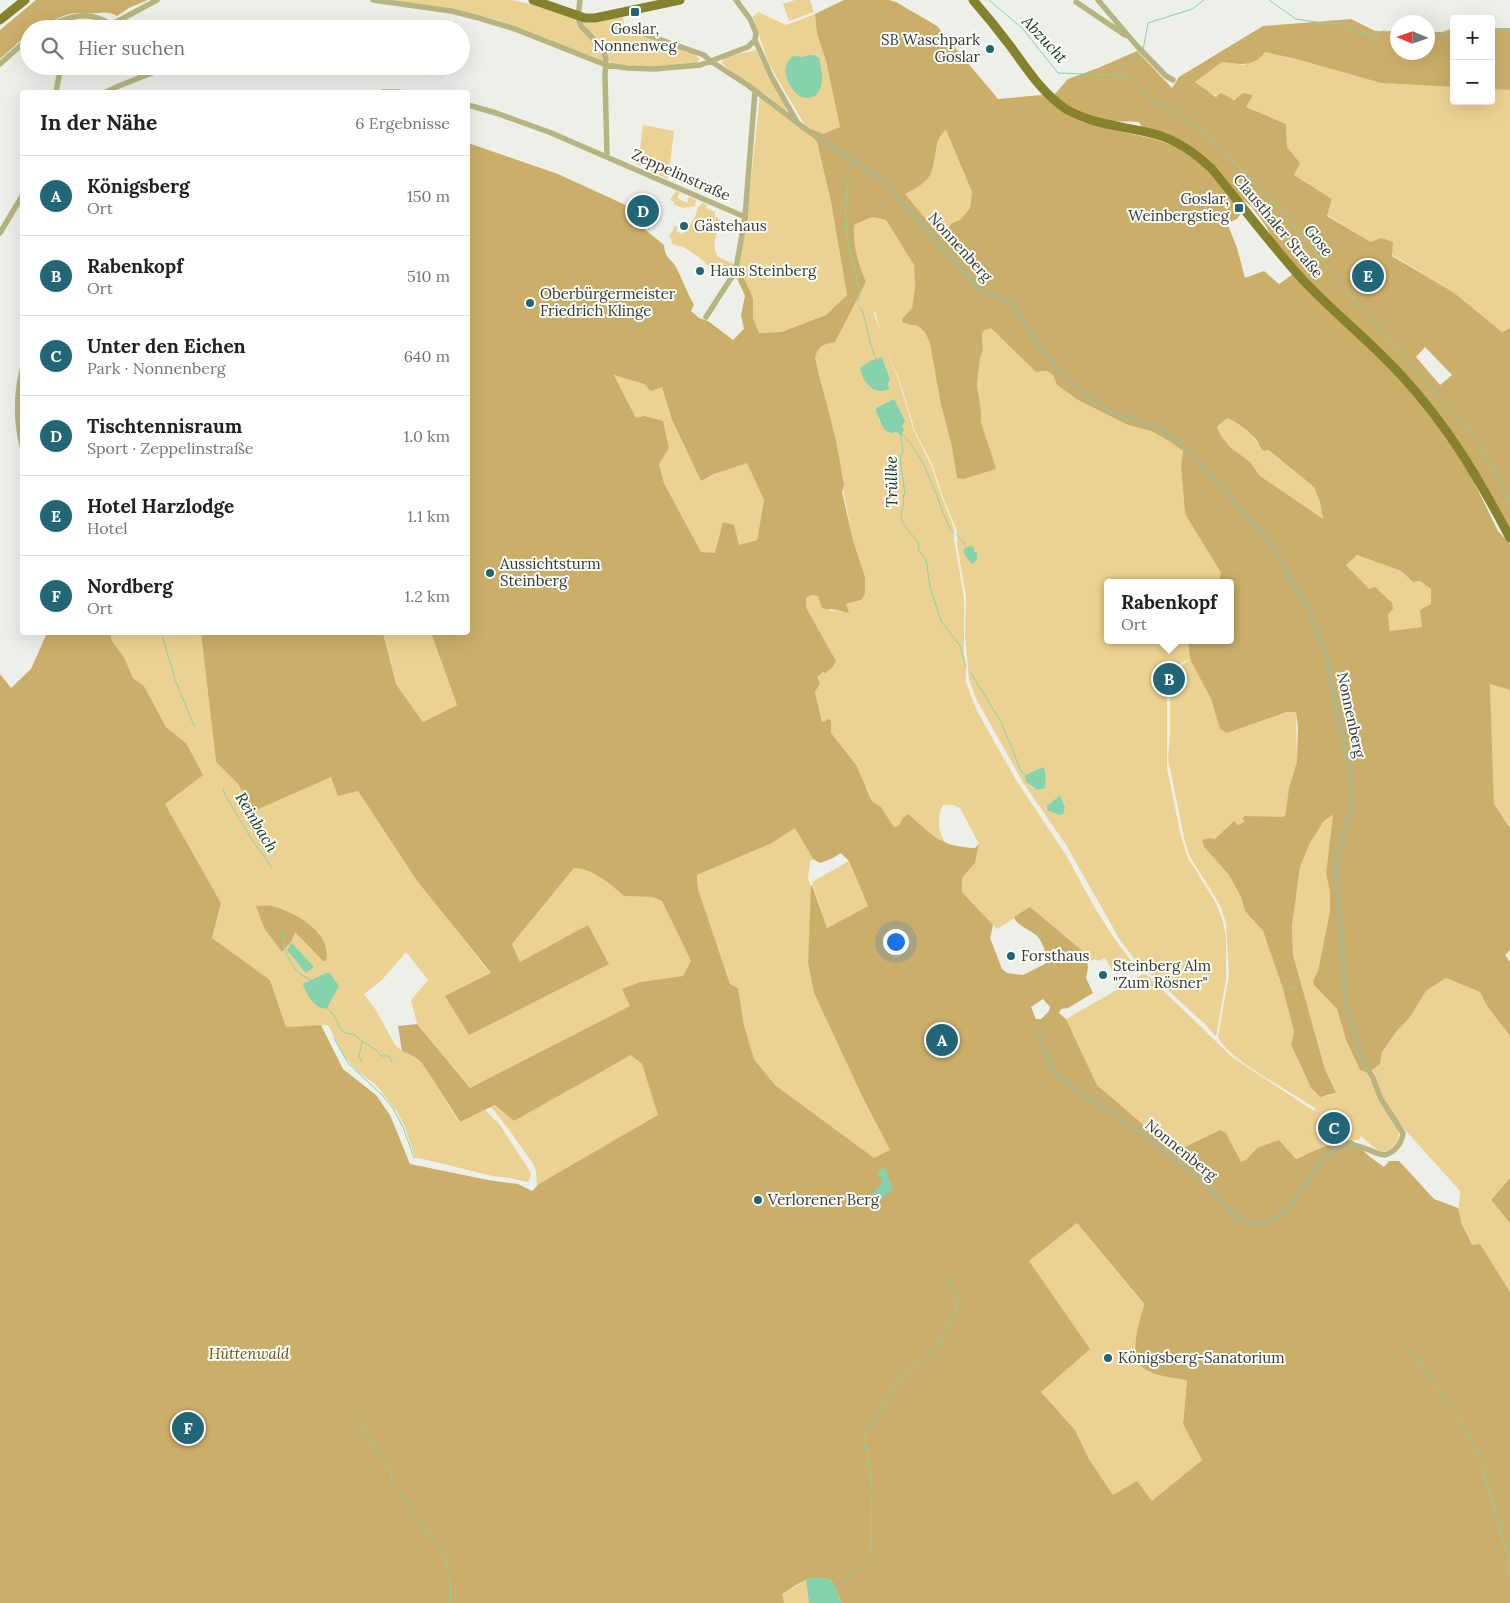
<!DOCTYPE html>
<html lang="de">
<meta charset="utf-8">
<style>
body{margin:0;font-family:Lora,serif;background:#f6f6f6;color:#202124}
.controls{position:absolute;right:15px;top:15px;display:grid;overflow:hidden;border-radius:5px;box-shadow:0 5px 20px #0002}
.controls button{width:45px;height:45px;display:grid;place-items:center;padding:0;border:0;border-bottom:1px solid #e0e0e0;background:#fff;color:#202124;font:25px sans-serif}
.compass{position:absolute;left:1390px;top:15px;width:45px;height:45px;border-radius:50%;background:#fff;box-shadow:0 5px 20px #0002;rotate:272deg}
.you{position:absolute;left:895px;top:941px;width:18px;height:18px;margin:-12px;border:4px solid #fff;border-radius:50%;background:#1a73e8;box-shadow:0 0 0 8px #1a73e833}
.badge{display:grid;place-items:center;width:32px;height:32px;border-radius:50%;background:#206676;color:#fff;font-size:16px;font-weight:700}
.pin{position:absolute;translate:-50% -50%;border:2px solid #fff;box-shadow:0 1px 5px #0006}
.popup{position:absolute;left:1104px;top:579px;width:130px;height:65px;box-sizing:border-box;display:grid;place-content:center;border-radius:5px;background:#fff;filter:drop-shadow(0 1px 4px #0005);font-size:16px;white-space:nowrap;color:#757577}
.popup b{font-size:19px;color:#202124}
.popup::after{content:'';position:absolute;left:50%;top:100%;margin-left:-10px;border:10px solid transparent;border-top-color:#fff}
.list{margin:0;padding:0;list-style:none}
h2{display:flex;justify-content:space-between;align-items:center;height:65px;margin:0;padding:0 20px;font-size:21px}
h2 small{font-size:16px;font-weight:400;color:#757577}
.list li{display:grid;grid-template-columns:32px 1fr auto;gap:15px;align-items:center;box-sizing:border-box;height:80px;padding:0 20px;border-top:1px solid #e0e0e0}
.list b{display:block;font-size:19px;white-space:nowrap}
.list p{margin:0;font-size:16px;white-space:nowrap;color:#757577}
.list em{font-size:16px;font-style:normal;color:#757577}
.icon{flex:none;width:28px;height:28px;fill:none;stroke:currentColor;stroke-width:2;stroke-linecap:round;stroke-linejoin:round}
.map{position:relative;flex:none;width:1510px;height:1603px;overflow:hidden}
.search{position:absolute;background:#fff;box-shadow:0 5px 20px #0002;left:20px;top:20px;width:450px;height:55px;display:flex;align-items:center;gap:12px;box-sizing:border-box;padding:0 18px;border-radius:28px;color:#757577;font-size:19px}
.panel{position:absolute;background:#fff;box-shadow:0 5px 20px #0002;left:20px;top:90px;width:450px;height:545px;border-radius:5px}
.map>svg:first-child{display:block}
</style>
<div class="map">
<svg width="1510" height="1603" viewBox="0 0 1510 1603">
<rect width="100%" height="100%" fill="#edf0e8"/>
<path fill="#ecd292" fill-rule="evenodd" d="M394 0H511L540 6 575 18C581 36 598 42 604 60L602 62 498 20 463 11Z
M795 0H810L814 12 789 21 783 4Z
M758 12 786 25 815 14 817 34 826 61 840 127 823 134 807 128 817 142 831 202 847 295 826 315 780 332 759 333 753 318V298L738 265 746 225 760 96 806 127 774 73 767 59 753 17Z
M623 17 624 24H614L611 29 613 33 617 34 626 31 695 54 699 59 698 62 695 64 650 68 610 63C606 40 592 38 581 21Z
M756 50 766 72 787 108 785 111 769 97 737 77 722 63 723 59 726 57Z
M1265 52 1296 59 1381 83 1454 87V101H1491V89L1510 90V328L1502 332 1453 292 1327 215 1332 199 1294 175 1300 163 1287 147 1286 124 1246 107 1252 95C1223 103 1219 99 1195 82L1222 62 1244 65Z
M643 125 674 131 668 179 645 169V166L638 165Z
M946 130 972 192 970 208 961 219 951 224 946 231 939 235 904 194C934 181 929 170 938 143 940 138 941 134 946 130Z
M676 191 680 193 677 198 687 203 689 197 696 200 695 206 682 208 673 204 674 202 670 200Z
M703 203 707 205 706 208 715 212V216L722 222C717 234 710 244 718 257L734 264 732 270C722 271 708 270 704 261L682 246 680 247 672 244 671 238 669 236 673 230 674 226H678L676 231 682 234C689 228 697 215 698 207Z
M872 217 886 220 914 265 915 287 912 308 902 319 905 324C912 323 921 326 925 332 934 344 937 387 941 404 945 427 956 451 956 475L964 479 995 469 981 422V411L977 385 980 358 983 351 982 336 983 331 991 327 1036 372 1047 371 1053 375 1057 385 1078 400 1128 425 1151 431 1169 441 1183 451 1181 466 1185 514 1221 573 1219 579 1213 583H1108V640H1188L1190 659 1181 663 1172 678 1167 693V768L1180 832 1187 856 1216 903 1223 922 1226 938V980L1216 1037 1206 1025 1136 961 1120 940 1066 845 1024 784 975 697 969 679 965 636 966 596 957 545V531L944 500 932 464 915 431 902 388 881 334 875 311 874 314 901 388 914 431 931 465 941 495 954 528V538L964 598V654L966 666V682L970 693 977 711 1016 780 1066 855 1095 908 1114 938 1135 966 1141 971 1113 972 1105 958 1099 961 1094 959 1091 961 1087 960 1085 954 1030 908 997 929 962 892V878L975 863 979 844 960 808 953 805H943C936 820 938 830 946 844L930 833 902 819 899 826 894 827 881 807 872 801 869 792 842 748 831 733 826 720 822 722 815 692 817 677 836 661 806 607V598L811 595 819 596 830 611 838 610 842 612 846 606V604L861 600 865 577 853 540 822 384 815 358 817 349 824 344 866 283C858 263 853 246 854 225ZM882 357 890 379 888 384 868 385 861 373 860 368ZM894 399 902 424 899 436 897 431 880 423 876 408ZM1043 767C1049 777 1047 785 1037 790L1030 786 1025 775ZM1060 795 1065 806 1063 811 1056 814 1046 809 1047 806Z
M614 375 644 384 662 386 672 420 701 481 714 474 747 462 764 500 757 540 715 554 701 552 664 483 659 464 669 447 636 418Z
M1227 418C1241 425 1254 435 1261 449L1267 450 1314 487 1320 502 1323 520 1260 476 1250 462 1230 447 1221 436 1217 427Z
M1357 555 1401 571 1412 581H1420L1431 589V604L1422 627 1390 631 1388 614 1346 564Z
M110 633H201L216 762 238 784 254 811 331 776 358 791 417 881 491 974 520 962 512 944 574 868C592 868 610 884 624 896L652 897 662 901 691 961 683 976 640 982 623 989 631 1006 470 1088 417 1024 411 1000 428 980 406 952 382 980 364 994 376 1010 395 1045 402 1051 415 1057 422 1063 459 1122 485 1110 500 1125 531 1173 529 1181 526 1182 511 1178 492 1176 423 1159 415 1158 405 1127 396 1110 376 1085 357 1071 345 1057 328 1025 286 1027 270 980 212 938 221 903 165 804 186 743 166 727 144 686 133 678 124 657 112 641ZM271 906 293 915 314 929 326 961H323L295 931 286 948 282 952Z
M383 633H431L457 705 423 722 396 684Z
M1191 659 1211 699 1220 728 1227 733 1287 712H1296L1297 761 1289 788 1285 816 1281 817 1243 819 1245 821 1238 825 1234 822 1215 839 1210 838 1202 841 1204 847 1229 875 1241 897 1245 911 1263 931 1283 989 1294 1032 1291 1045C1296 1055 1309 1089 1317 1094 1324 1098 1330 1096 1336 1093L1325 1069 1293 955 1292 926 1300 867 1310 843 1324 821 1334 815 1326 874 1330 892V911L1318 971 1313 981 1314 985 1337 1009 1346 1040 1360 1070 1368 1073 1382 1104 1399 1131C1399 1137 1398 1142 1394 1146 1383 1161 1370 1143 1361 1136L1359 1140C1335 1139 1316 1150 1295 1159L1285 1146 1257 1148 1246 1160 1241 1163 1238 1158 1191 1145 1175 1152 1097 1085 1066 1019 1120 988 1118 983 1119 981 1124 986 1143 974 1147 975 1232 1057 1314 1111 1316 1109C1294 1093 1228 1060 1218 1037L1229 975 1226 923 1220 905 1190 857 1185 842 1168 759 1170 734V692L1179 670 1183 664Z
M1490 684 1510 690V828L1494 804Z
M795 828 813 859 810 861 808 879 811 886V908L808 963 814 993 862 1096 890 1150 875 1159 775 1085 754 1059 744 1025 738 988 730 984 698 889 697 875 772 843Z
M849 861 868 906 827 928 812 882Z
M1446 978 1480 992 1487 1006 1510 1036V1178L1491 1200 1510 1223V1292L1480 1245H1472C1467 1234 1461 1223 1459 1211 1458 1205 1460 1198 1460 1191L1398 1122 1386 1104 1372 1069 1380 1064 1382 1052 1396 1032 1410 1017 1426 991Z
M631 1054 642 1064 659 1115 537 1186 536 1171 534 1165 507 1127 491 1107 495 1105 514 1121Z
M1077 1223 1144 1305 1136 1341 1148 1372 1187 1379 1183 1424 1202 1460 1152 1502 1113 1495 1089 1459 1075 1430 1041 1392 1029 1261Z
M806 1580 809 1603H784L782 1594Z"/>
<path fill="#cbae69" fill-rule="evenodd" d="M36 0H148L129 8 117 16C111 12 105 12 98 13 88 14 80 12 70 14 56 17 42 29 29 29V33L0 59V30Z
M844 0H889L896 2 937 26 998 99 1042 95 1070 116 1082 122 1108 129 1155 139 1174 146 1197 161 1209 172 1241 213 1237 219 1227 223 1237 248 1245 278 1264 271 1279 284 1293 274 1364 342 1420 400 1475 480V484L1498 531 1510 544V690L1490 684 1494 804 1510 828V950L1505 955 1510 962V1036L1487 1006 1480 992 1446 978 1426 991 1410 1017 1396 1032 1382 1052 1380 1064 1368 1073 1360 1070 1346 1040 1337 1009 1314 985 1313 981 1318 971 1330 911V892L1326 874 1333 815 1324 821 1310 843 1300 867 1292 926 1293 955 1325 1069 1336 1093 1320 1097 1311 1088 1291 1045 1294 1032 1283 989 1263 931 1245 911 1241 897 1229 875 1204 847 1202 840 1210 838 1215 839 1234 821 1238 825 1245 821 1242 819 1245 816 1281 817 1285 816 1289 788 1297 761 1298 728 1296 712H1287L1227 733 1220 729 1211 699 1190 659 1188 640H1230V583H1213L1219 579 1221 573 1185 514 1181 466 1183 451 1169 441 1151 431 1128 425 1078 400 1057 385 1053 375 1047 371 1036 372 991 328 983 331 982 336 983 351 980 358 977 385 981 411V422L996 469 964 479 957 478 952 447 941 405 930 343 925 332 918 326 903 323 902 319 912 308 915 287 914 265 886 220 872 217 854 225C853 246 858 263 866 282L835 342C823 344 818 346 815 358L836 441 844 485 842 492 853 540 865 577V594L861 600 846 604 849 612C844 613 842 611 838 610 832 609 828 610 822 608L818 596 811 595 806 598V607L836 661 832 668 825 673 823 672 817 677 820 683 815 692 822 722 829 719 831 720V733L856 765 872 801 881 807 894 827 899 826 902 819 908 814C932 835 941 847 975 848L979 844 975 863 962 878V892L993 925 990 938 1002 969 1007 973 1023 975 1045 964C1047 958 1046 954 1044 948 1042 944 1041 940 1038 937 1032 930 1016 926 1014 917L1030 907 1086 954 1088 967 1086 978 1093 993 1068 1008 1061 1009 1059 1013 1066 1019 1097 1085 1175 1152 1220 1130 1226 1133 1241 1162 1246 1160 1257 1148 1279 1140 1296 1159C1314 1151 1332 1141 1352 1140L1370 1157 1384 1167 1389 1161H1399L1434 1199 1458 1208 1462 1224 1472 1245 1480 1244 1510 1292V1603H842L831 1580C808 1574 801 1583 782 1594L784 1603H0V674L11 688 31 669 47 633H110L112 641 124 657 133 678 144 686 166 727 186 743 203 775 165 804 221 903 212 938 270 980 286 1027 321 1025 343 1069 376 1095 390 1115 410 1164 488 1180 518 1184 532 1191 539 1184 658 1115 642 1064 631 1055 514 1121 495 1105 460 1122 422 1063 415 1057 402 1051 398 1026 417 1024 470 1088 630 1006 622 989 640 982 683 976 691 961 662 901 652 897 624 896C610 884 592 868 574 868L512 944 520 962 588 925 609 964 469 1035 445 996 491 973 417 881 358 791 338 796 331 777 254 811 238 784 216 762 201 633H383L396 684 423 722 457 705 431 633 468 632V143L558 174 632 208 631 218 664 245C665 260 672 258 677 269 683 281 687 293 694 305L691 311 699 318 708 321 733 340 744 329 741 315 745 296 735 274 738 265 753 298V318L759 333 781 332 826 315 847 295 831 202 817 142 806 127 823 134 840 127 826 61 817 34 815 14ZM946 130 972 192 970 208 961 219 951 224 946 231 939 235 905 194C914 189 925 184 930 175 937 161 933 140 946 130ZM614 375 644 384 651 391 662 387 672 420 701 481 714 474 747 463 764 500 757 540 739 545 734 525 723 522 715 553 701 552 664 483 659 464 669 448 663 421 644 416 636 418ZM1227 418C1238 423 1249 431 1257 441 1260 445 1259 448 1264 451L1268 450 1314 487 1320 502 1323 519 1260 476 1250 462 1230 447 1221 436 1217 427ZM1357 555 1401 571 1413 582 1420 581 1431 589V604L1420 610 1422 627 1390 631 1388 614 1393 609 1392 603 1375 587 1369 589 1346 565ZM795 828 813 859 820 863 831 859 841 853 849 861 868 906 827 928 812 885 811 886 808 963 814 993 862 1096 890 1150 874 1158 775 1085 754 1059 744 1025 738 988 730 984 698 889 697 875 772 843ZM1043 999 1050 1007 1049 1011 1041 1019H1036L1031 1007ZM1077 1223 1144 1304C1140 1323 1125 1359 1148 1371 1156 1376 1176 1378 1187 1380L1183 1424 1202 1460 1152 1501 1137 1481 1113 1495 1089 1459 1075 1430 1041 1392 1090 1349 1029 1261Z
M1351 19 1375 31 1397 32 1398 52H1428V32H1442L1454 28V87L1381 83 1296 59 1265 52C1254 68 1239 64 1222 62L1195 82 1216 97 1221 93 1234 100 1243 93 1253 95 1246 107 1286 124 1287 147 1300 163 1294 175 1332 199 1327 216 1371 242 1381 238 1393 242 1392 256 1453 292 1502 332 1510 328V532L1453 434 1306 278 1271 237 1266 226 1251 206 1240 198 1214 167 1143 129 1139 122C1129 121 1117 122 1107 121 1087 118 1069 107 1054 95L1068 79 1098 68 1137 51 1172 88 1179 77 1263 26ZM1425 347 1452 375 1440 385 1416 357Z
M1491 28H1510V90L1491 89Z
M256 906C261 906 267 905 272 906 295 912 333 933 326 961H323L295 932 291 942 282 952 264 928Z
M1510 1178V1223L1491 1200Z"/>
<path fill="#85d2ac" d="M809 55H814L819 58C822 69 827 97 808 98 804 98 799 96 797 94 786 84 780 65 793 56L803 57Z
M882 357 890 379 888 384 889 389C874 396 863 383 860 368L870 361Z
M894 399 905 421 902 426 904 429 901 437 897 432 892 433 886 431C880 425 880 418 876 412V408Z
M969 546 974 547V552L977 553V560L972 564C968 560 963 555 964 549Z
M1043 767C1047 772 1046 781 1045 788L1037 790 1026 782 1025 775Z
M1060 795 1065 807 1063 814 1059 815 1047 810V806Z
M292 943 314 967 306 973 287 950Z
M326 973H330L339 986 327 1008C316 1011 306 994 303 984Z
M884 1167 893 1189 879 1201 873 1193 883 1181 877 1173Z
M819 1577 831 1580 842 1603H809L806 1580Z"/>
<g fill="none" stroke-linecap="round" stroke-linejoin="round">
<path stroke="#85d2ac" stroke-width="1" d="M989 0 1022 28 1058 73 1116 75 1140 52
M1269 0 1296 19 1323 23H1338L1358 33 1366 32 1373 38H1376L1383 31 1398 32
M1491 30H1510
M1428 33 1436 35 1454 33
M1143 50 1148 23 1192 9 1204 0
M1116 75 1134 79 1148 97 1176 112 1211 138 1276 205 1284 210 1296 229 1382 333 1468 428 1492 465 1508 500 1510 502
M844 177 848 188 845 207 848 243 860 291 858 300
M859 306 863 312 870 342 876 359
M902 434C927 459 936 497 950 529L953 532
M901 437 903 451 900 457 905 494 903 495C905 503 902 508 901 515 901 525 912 534 918 542L919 545 918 550 926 559 930 587 941 621 960 646 966 667
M956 534 963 541 966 547
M161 632 176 682 194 726
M971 673 1001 722 1021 771 1025 775
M223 788 225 795 251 838 272 868
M282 931C283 947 288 963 301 975 304 977 308 978 311 980
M1285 988H1288
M1289 988H1297
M327 1008C329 1011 333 1013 335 1017 340 1027 340 1035 354 1034 361 1043 375 1046 381 1056H389L392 1062
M334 1038 348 1063 382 1095 393 1108 403 1127 414 1158
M362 1042 359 1056 362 1062
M953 1276 956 1272
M1397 1338 1413 1353 1464 1427 1478 1452 1507 1553 1508 1570 1506 1577
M354 1411 391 1474 393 1484
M400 1493 445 1557 451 1588 450 1603
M865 1558 871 1549 872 1489 865 1437 898 1380 938 1345 956 1310 958 1296 948 1283 950 1281
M835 1589 858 1569 860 1563"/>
<path stroke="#b6b581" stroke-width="5.5" d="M373 0 451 11 479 18 515 29 606 65 627 68 654 69 700 65 748 47 755 40
M580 0 578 18 581 26 603 49 606 59 605 75 607 157
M736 0 750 19 756 33 755 40 771 76 797 122
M1098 0 1137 46 1166 76 1173 80
M1076 2 1125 35
M618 28H627L704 55 709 60 749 86 808 131 881 179 980 290C990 297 1004 296 1013 305L1043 351 1073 384 1092 400 1116 414 1160 428 1184 445 1270 543 1305 603 1325 653 1352 782 1351 810 1337 856 1336 875 1346 1005 1361 1056 1373 1078 1381 1099 1403 1133C1402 1143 1395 1152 1385 1155 1373 1154 1362 1144 1349 1145 1309 1147 1305 1216 1262 1223 1230 1227 1220 1194 1200 1178 1191 1170 1180 1163 1170 1156 1162 1150 1156 1144 1149 1139 1135 1128 1120 1118 1105 1109 1090 1098 1072 1089 1058 1076 1049 1068 1043 1044 1038 1032
M43 29C66 17 87 9 110 24
M103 29 157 0
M0 64 29 38
M56 92 61 66
M106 92 121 85 170 66
M383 92H399
M468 105 496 113 549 132 745 217
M0 233 22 196
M706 317 733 275 737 263 745 217 755 91
M22 370C16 396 16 420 22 446"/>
<path stroke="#86812d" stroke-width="9" d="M533 0 585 18H595L680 0
M973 0C986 15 999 31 1011 47 1027 69 1043 94 1066 109 1094 126 1127 126 1158 135 1178 141 1196 154 1212 169 1242 206 1271 245 1303 280 1334 313 1370 341 1401 375 1448 426 1478 477 1510 538
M0 20 25 0"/>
</g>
<g fill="#206676" stroke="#fafef6" stroke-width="2">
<rect x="630" y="7" width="10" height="10" rx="2.5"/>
<circle cx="990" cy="49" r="5"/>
<rect x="1234" y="203" width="10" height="10" rx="2.5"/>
<circle cx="684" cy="226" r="5"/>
<circle cx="700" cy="271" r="5"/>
<circle cx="530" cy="303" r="5"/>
<circle cx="490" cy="573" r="5"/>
<circle cx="1011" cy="956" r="5"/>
<circle cx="1103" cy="975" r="5"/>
<circle cx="758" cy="1200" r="5"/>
<circle cx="1108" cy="1358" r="5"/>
</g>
<g text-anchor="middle" stroke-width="4" stroke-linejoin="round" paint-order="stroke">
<g font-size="15" fill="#373936" stroke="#fafef6" text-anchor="start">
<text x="635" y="34" text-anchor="middle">Goslar,<tspan x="635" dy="17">Nonnenweg</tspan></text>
<text x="980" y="45" text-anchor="end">SB Waschpark<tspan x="980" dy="17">Goslar</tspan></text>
<text x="1229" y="204" text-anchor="end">Goslar,<tspan x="1229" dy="17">Weinbergstieg</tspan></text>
<text x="694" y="231">Gästehaus</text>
<text x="710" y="276">Haus Steinberg</text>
<text x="540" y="299">Oberbürgermeister<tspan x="540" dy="17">Friedrich Klinge</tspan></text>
<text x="500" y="569">Aussichtsturm<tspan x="500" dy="17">Steinberg</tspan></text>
<text x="1021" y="961">Forsthaus</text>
<text x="1113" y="971">Steinberg Alm<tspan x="1113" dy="17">"Zum Rösner"</tspan></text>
<text x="768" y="1205">Verlorener Berg</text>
<text x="1118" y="1363">Königsberg-Sanatorium</text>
</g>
<g font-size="15" fill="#373936" stroke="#fafef6">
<text transform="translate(681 175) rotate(24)" y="5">Zeppelinstraße</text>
<text transform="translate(1278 226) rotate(50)" y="5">Clausthaler Straße</text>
<text transform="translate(960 247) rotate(48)" y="5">Nonnenberg</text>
<text transform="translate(1351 715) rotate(78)" y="5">Nonnenberg</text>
<text transform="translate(1181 1150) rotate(39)" y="5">Nonnenberg</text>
</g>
<g font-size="15" font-style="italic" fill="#68541f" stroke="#fafef6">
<text x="249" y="1359">Hüttenwald</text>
</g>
<g font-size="16" font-style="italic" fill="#133626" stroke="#fafef6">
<text transform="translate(1045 39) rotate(47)" y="6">Abzucht</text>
<text transform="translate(1319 240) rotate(51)" y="6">Gose</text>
<text transform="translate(891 482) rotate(-91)" y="6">Trüllke</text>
<text transform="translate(257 822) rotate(59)" y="6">Reinbach</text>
</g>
</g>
</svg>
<div class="controls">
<button>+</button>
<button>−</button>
</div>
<svg class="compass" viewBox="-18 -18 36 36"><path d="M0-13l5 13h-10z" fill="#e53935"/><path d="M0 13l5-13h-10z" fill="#757577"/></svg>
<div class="you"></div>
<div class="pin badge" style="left:942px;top:1040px">A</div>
<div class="pin badge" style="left:1169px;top:679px">B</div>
<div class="popup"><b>Rabenkopf</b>Ort</div>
<div class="pin badge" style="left:1334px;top:1128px">C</div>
<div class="pin badge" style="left:643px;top:211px">D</div>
<div class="pin badge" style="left:1368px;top:276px">E</div>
<div class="pin badge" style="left:188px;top:1428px">F</div>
<div class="search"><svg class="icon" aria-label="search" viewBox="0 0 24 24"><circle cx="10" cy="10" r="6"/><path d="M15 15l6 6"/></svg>Hier suchen</div>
<section class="panel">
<h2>In der Nähe<small>6 Ergebnisse</small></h2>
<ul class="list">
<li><span class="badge">A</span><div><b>Königsberg</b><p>Ort</p></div><em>150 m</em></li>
<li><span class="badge">B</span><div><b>Rabenkopf</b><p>Ort</p></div><em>510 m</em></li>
<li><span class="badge">C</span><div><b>Unter den Eichen</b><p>Park · Nonnenberg</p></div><em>640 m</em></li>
<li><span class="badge">D</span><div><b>Tischtennisraum</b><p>Sport · Zeppelinstraße</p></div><em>1.0 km</em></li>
<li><span class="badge">E</span><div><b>Hotel Harzlodge</b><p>Hotel</p></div><em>1.1 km</em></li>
<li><span class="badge">F</span><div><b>Nordberg</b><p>Ort</p></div><em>1.2 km</em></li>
</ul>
</section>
</div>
